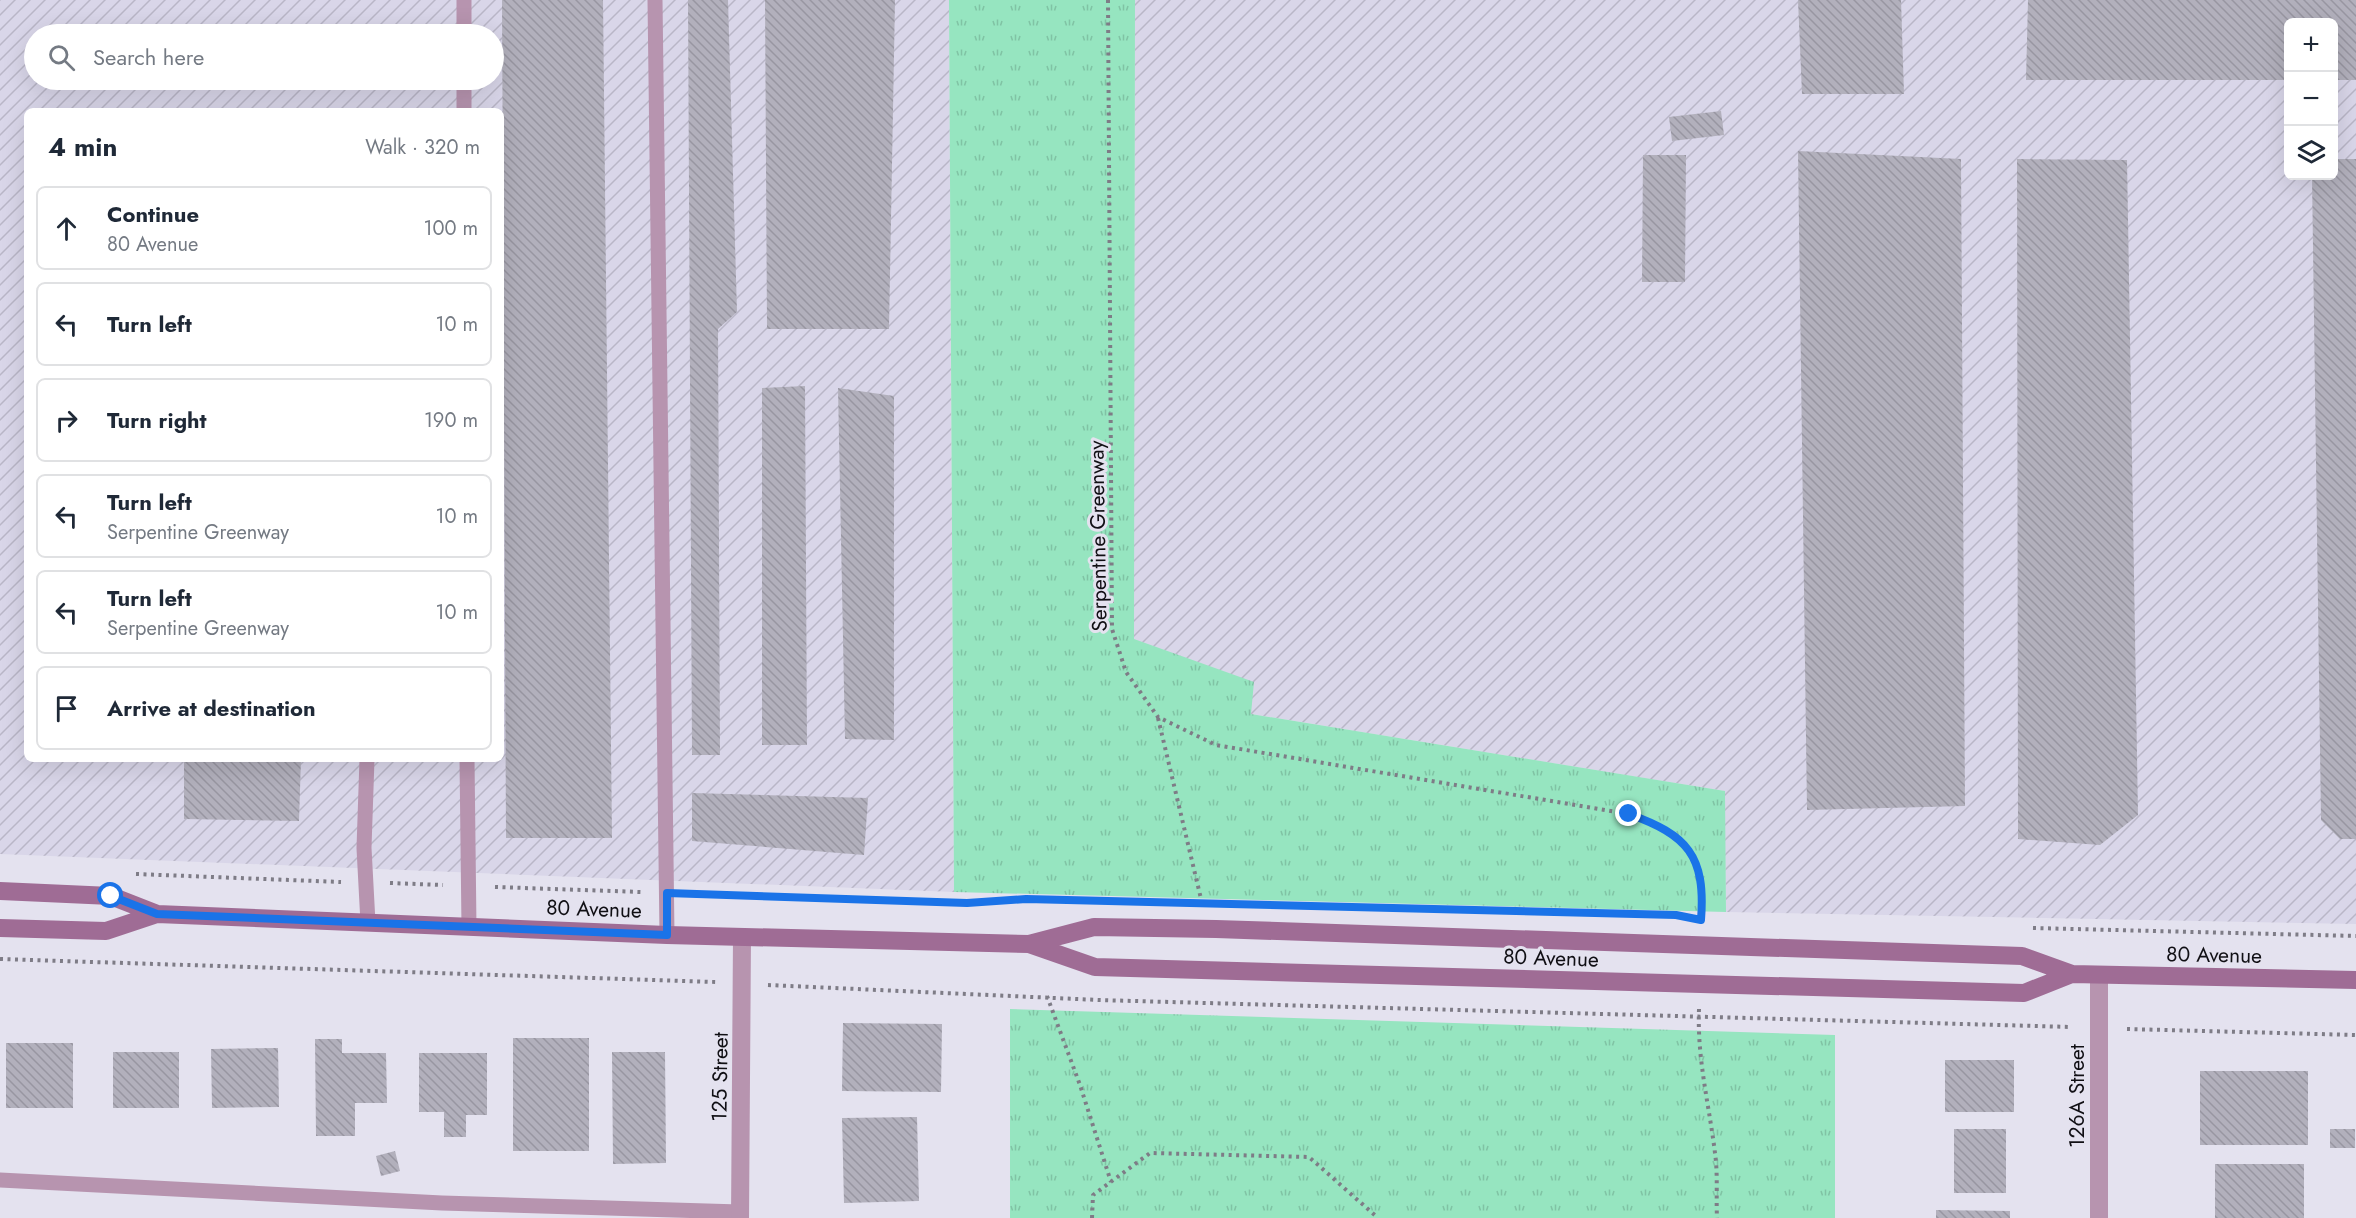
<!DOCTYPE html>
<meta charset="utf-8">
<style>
body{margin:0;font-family:Jost,sans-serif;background:#f6f6f7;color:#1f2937}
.controls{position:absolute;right:18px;top:18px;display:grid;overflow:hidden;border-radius:9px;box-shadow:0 6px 24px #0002}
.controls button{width:54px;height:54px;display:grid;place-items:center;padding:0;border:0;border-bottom:2px solid #e0e1e3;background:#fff;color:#1f2937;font:30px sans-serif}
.stop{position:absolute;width:18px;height:18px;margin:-14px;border:4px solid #1a73e8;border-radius:50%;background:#fff}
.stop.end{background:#1a73e8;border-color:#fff;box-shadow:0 2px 6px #0008}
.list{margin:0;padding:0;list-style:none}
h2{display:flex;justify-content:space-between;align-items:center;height:78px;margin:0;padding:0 24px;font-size:26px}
h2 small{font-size:20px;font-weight:400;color:#747a83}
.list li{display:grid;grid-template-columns:39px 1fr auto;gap:18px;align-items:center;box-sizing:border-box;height:84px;margin:0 12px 12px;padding:0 12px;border:2px solid #e0e1e3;border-radius:9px}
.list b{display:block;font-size:22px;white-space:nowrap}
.list p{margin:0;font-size:20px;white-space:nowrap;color:#747a83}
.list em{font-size:20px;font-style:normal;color:#747a83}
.icon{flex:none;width:33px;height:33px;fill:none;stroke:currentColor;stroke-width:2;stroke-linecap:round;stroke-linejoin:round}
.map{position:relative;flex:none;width:2356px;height:1218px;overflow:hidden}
.search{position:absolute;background:#fff;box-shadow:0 6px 24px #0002;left:24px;top:24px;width:480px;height:66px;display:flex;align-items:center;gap:15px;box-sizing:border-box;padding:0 21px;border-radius:33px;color:#747a83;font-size:22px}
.panel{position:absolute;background:#fff;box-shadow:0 6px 24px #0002;left:24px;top:108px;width:480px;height:654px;border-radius:9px}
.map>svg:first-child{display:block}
</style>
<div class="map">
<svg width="2356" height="1218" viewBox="0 0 2356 1218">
<defs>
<pattern id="industrial-furrows" width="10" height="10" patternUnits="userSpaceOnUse" patternTransform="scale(1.5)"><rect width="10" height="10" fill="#d9d6e9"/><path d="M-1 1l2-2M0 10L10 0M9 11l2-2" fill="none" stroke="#b9b6c7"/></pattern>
<pattern id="grass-tufts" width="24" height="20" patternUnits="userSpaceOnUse" patternTransform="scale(1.5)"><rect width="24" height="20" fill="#96e5c0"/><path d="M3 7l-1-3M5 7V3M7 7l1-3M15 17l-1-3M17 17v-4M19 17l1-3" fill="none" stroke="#80c3a4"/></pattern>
<pattern id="building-back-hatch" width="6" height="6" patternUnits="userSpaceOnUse" patternTransform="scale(1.5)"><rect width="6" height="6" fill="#b2b0bc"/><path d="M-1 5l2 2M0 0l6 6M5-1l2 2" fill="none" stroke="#9896a1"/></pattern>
</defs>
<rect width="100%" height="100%" fill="#e4e2ef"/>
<path fill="url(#industrial-furrows)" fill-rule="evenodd" d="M0 0H949L954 892 0 854ZM34 34H494V80H34ZM27 111H501V759H27Z
M1135 0H2356V924L1726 912 1724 791 1251 714 1133 639ZM2288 22H2334V176H2288Z"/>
<path fill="url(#grass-tufts)" d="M949 0H1135L1134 639 1254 682 1251 714 1725 791 1726 912 954 892Z
M1010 1009 1835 1035V1218H1010Z"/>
<path fill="url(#building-back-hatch)" d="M502 0H603L612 838H506Z
M688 0H728L737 312 718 329 720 755H692Z
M765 0H895L889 329H767Z
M1798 0H1901L1904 94H1802Z
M2028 0H2356V80H2334V22H2288V80H2026Z
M1721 111 1724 135 1672 141 1669 117Z
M1798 151 1961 159 1965 806 1807 810Z
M1643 155H1686L1685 282H1642Z
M2017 159 2127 160 2138 815 2100 845 2018 839Z
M2334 159H2356V839H2340L2321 820 2312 176H2334Z
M805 386 807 745H762V388Z
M838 388 894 396V740L845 739Z
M184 759H301L299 821 184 819Z
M692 793 868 798 864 855 692 841Z
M843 1023 942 1024 941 1092 842 1091Z
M513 1038H589V1151H513Z
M315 1039H342V1053H386L387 1103H355V1136H316Z
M6 1043H73V1108H6Z
M278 1048 279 1107 212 1108 211 1049Z
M113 1052H179V1108H113Z
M612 1052H665L666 1163 613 1164Z
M419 1053H487V1115H466V1137H444V1112H419Z
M1945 1060H2014V1112H1945Z
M2200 1071H2308V1145H2200Z
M917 1117 919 1201 844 1203 842 1118Z
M1954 1129H2006V1193H1954Z
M2330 1129H2355V1148H2330Z
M395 1151 400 1171 381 1176 376 1156Z
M2215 1164H2304V1218H2215Z
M1936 1210 2010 1211V1218H1936Z"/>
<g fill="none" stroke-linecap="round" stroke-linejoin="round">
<path stroke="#7e7c86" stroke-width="4" stroke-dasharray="3 4.5" stroke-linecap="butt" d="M1108 0 1112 629 1126 672 1158 717 1216 745 1629 814C1686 835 1707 854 1701 918
M1158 718 1202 903
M136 874 341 882
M390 883 443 885
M495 887 641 892
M693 894 967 903 1026 899 1078 900
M2033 928 2356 936
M0 959 716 982
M768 985 1099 1000 2071 1027
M1047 996 1080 1085 1111 1182
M1699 1009C1697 1059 1709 1104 1715 1153 1718 1174 1716 1197 1717 1218
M2127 1029 2356 1035
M1092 1218 1093 1195 1150 1153 1309 1157 1378 1218"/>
<path stroke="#b794af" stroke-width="15" d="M464 0V34
M655 0 667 935
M464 80V111
M367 759 364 848 368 923
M467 759 469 927
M0 1180 442 1203 740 1212"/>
<path stroke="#b794af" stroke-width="18" d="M740 1218 742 937
M2099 1218V975"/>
<path stroke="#9f6c95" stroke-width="18" d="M0 891 111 896 157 914 667 935 1029 944 1094 927 1216 929 2022 956 2072 974 2356 980
M0 928 106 931 157 914
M1029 944 1095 967 2024 993 2072 974"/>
</g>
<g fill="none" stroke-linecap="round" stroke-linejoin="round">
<path stroke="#1a73e8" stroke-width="8" d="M111 896 157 914 667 935V893L967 903 1026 899 1676 915 1701 920C1706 855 1687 835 1629 814"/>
</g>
<g text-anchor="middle" stroke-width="6" stroke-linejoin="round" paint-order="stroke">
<g font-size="21" fill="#100f14" stroke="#e4e2ef">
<text transform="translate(1098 536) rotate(-91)" y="7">Serpentine Greenway</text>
<text transform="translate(594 909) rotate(2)" y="7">80 Avenue</text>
<text transform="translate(2214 955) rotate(1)" y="7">80 Avenue</text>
<text transform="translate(1551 958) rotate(2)" y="7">80 Avenue</text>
<text transform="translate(720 1077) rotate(-89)" y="7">125 Street</text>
<text transform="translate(2077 1096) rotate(-90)" y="7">126A Street</text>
</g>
</g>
</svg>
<div class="controls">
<button>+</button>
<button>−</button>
<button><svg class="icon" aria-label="layers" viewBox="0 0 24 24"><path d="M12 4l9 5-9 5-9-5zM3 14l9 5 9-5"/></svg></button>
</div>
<div class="stop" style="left:111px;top:896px"></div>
<div class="stop end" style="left:1629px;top:814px"></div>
<div class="search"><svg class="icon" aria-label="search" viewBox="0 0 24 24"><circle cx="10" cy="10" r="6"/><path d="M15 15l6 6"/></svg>Search here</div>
<section class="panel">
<h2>4 min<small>Walk · 320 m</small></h2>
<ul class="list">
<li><svg class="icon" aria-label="ahead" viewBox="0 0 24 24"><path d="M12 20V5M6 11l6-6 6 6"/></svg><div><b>Continue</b><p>80 Avenue</p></div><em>100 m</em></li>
<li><svg class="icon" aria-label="left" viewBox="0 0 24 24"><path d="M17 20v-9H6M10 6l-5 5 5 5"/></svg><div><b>Turn left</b></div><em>10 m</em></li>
<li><svg class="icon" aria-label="right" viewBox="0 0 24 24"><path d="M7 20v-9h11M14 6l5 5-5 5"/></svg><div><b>Turn right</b></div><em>190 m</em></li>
<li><svg class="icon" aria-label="left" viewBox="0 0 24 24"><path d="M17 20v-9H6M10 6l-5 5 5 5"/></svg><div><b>Turn left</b><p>Serpentine Greenway</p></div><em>10 m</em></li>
<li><svg class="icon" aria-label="left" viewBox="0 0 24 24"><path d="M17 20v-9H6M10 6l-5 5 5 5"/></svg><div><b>Turn left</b><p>Serpentine Greenway</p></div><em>10 m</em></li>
<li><svg class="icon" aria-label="arrive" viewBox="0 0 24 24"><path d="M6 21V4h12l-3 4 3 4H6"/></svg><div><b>Arrive at destination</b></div></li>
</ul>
</section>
</div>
